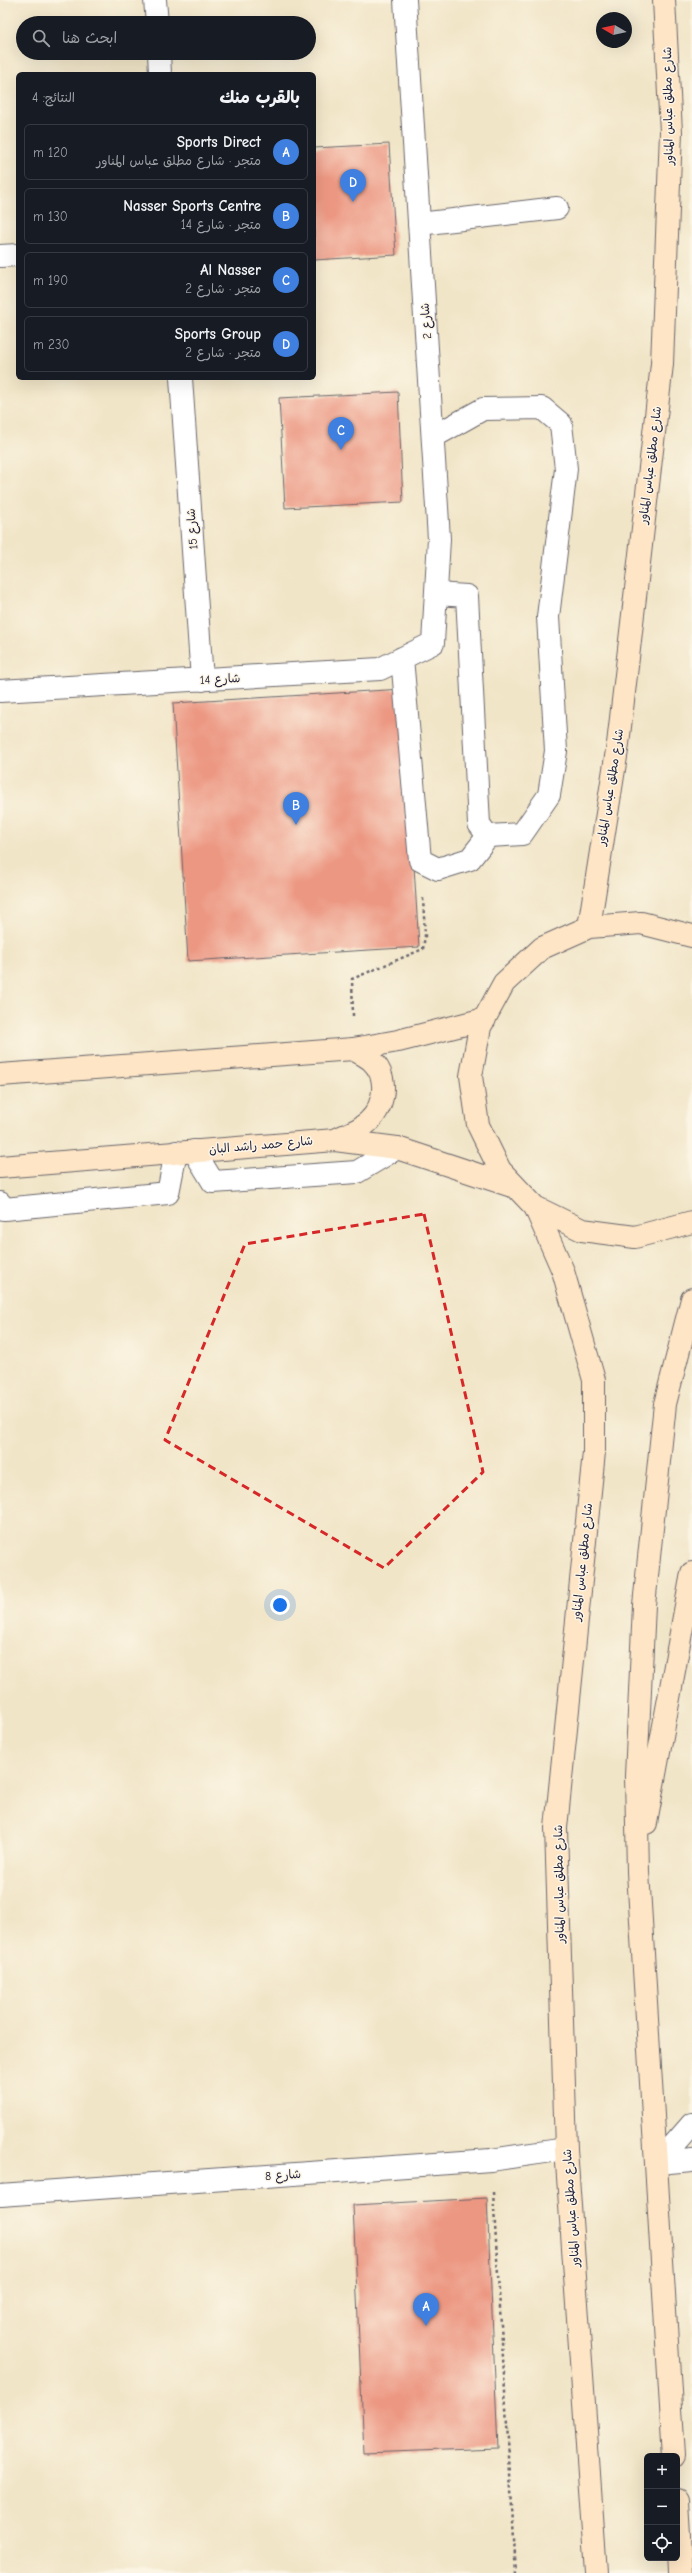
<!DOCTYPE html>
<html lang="ar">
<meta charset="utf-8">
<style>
body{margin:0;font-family:"Comic Neue","Playpen Sans Arabic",sans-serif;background:#242831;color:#f1f3f6;direction:rtl}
.controls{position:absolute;right:12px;bottom:12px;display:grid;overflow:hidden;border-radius:6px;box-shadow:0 4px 16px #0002}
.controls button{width:36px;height:36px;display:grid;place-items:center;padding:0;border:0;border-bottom:1px solid #363941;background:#171b24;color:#f1f3f6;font:20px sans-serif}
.compass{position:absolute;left:596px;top:12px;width:36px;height:36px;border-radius:50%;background:#171b24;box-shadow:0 4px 16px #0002;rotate:279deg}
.you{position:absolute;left:280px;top:1605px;width:14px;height:14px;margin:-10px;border:3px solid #fff;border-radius:50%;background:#1a73e8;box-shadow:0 0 0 6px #1a73e833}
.badge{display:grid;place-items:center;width:26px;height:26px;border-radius:50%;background:#1f6fb2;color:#fff;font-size:13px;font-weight:700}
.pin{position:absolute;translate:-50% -33px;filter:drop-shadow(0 1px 2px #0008)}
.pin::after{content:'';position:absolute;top:21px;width:14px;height:12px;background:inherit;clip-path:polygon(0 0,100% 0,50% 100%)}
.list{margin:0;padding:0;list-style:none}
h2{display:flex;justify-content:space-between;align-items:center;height:52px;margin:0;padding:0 16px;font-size:17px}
h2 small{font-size:13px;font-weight:400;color:#9ea1a6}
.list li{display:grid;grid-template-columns:26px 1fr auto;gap:12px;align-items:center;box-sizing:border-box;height:56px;margin:0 8px 8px;padding:0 8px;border:1px solid #363941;border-radius:6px}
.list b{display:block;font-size:15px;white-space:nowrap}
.list p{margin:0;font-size:13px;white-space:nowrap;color:#9ea1a6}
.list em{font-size:13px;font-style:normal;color:#9ea1a6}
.icon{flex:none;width:22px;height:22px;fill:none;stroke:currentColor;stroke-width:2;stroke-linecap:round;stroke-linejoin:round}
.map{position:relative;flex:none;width:692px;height:2573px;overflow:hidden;direction:ltr}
.search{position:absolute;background:#171b24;box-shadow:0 4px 16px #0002;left:16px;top:16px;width:300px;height:44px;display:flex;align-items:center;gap:10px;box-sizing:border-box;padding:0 14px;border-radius:22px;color:#9ea1a6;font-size:15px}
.panel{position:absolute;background:#171b24;box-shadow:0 4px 16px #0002;left:16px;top:72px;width:300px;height:308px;border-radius:6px;direction:rtl}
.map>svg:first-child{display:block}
</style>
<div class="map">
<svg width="692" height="2573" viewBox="0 0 692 2573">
<rect width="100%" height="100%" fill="#fcf5e5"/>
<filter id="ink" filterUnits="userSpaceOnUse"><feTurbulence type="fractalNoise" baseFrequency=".025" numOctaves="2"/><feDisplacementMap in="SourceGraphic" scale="8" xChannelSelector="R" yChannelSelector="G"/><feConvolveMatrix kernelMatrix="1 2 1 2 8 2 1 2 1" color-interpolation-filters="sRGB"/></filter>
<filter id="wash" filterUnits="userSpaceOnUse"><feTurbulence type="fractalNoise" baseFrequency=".012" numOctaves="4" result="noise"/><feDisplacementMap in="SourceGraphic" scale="16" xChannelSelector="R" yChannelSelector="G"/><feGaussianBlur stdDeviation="0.9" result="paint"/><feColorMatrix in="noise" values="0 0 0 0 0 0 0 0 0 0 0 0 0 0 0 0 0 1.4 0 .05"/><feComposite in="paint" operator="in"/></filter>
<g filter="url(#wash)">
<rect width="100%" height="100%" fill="#f1e5c7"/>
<g id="blocks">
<path fill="#ec9782" d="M389 144 396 255 314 260V148Z
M398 392 403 502 285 508 279 398Z
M403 689 419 947 188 961 173 703Z
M487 2198 498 2448 364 2453 353 2205Z"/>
</g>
</g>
<g filter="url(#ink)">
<use href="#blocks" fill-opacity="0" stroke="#6a666c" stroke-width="1"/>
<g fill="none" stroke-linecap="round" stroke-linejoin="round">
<defs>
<path id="lane" d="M419 224 557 208
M433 437 483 409 542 408 561 424 566 469 548 617 556 751 549 795 522 834 488 836 479 824 467 596 436 594
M194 1151 213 1182 357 1172 397 1148
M0 1203 4 1209 168 1193 176 1152
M658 2163 692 2124
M658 2163 692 2160"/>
<path id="street" d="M155 0 157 23
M159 53 160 74
M0 256 18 255
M181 378 202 680
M402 658 420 860 438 869 470 859 488 836
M0 691 380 669 433 643 439 539 405 0
M0 2195 491 2160 566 2149"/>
<path id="secondary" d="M589 927 618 744 662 364 671 132 664 0
M692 936 641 923 589 927 542 948 504 983 480 1027 471 1076 478 1125 500 1170 535 1207 582 1230 635 1237 692 1222
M0 1075 353 1049 398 1041 485 1019
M335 1140C343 1136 352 1133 360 1128 383 1115 392 1080 372 1061 367 1056 359 1053 353 1049
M0 1167 335 1140 397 1148 515 1187
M535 1207 563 1271 594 1380V1452L556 1828 566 2149 596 2573
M646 1823 692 1573
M674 2456 638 1872 636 1776 644 1605 665 1404 692 1299
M677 2500 681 2573"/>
</defs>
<use href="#lane" stroke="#6a666c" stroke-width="24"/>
<use href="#street" stroke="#6a666c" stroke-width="24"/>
<use href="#secondary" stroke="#6a666c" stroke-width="24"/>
<path stroke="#6a666c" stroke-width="2.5" stroke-dasharray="3 3" stroke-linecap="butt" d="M353 1016 352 979 423 949 425 936 423 898
M493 2192 516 2573"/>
<use href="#lane" stroke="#fff" stroke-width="22"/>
<use href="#street" stroke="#fff" stroke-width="22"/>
<use href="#secondary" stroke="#fde5c5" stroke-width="22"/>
</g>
</g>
<path fill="none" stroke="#d62828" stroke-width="3" stroke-dasharray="8 5" stroke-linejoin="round" d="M424 1214 483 1472 384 1568 165 1440 245 1244Z"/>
<g text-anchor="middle" stroke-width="3" stroke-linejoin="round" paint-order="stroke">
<g font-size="12" fill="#22223b" stroke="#fcf5e5">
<text transform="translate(668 106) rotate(-91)" y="4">شارع مطلق عباس المناور</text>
<text transform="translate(426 321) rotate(-94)" y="4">شارع 2</text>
<text transform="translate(650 465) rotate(-83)" y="4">شارع مطلق عباس المناور</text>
<text transform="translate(192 529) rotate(-94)" y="4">شارع 15</text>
<text transform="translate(220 679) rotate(-3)" y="4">شارع 14</text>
<text transform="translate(610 787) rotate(-81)" y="4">شارع مطلق عباس المناور</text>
<text transform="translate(261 1145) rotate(-5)" y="4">شارع حمد راشد البان</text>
<text transform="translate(582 1562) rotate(-84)" y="4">شارع مطلق عباس المناور</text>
<text transform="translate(559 1884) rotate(-91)" y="4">شارع مطلق عباس المناور</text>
<text transform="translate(283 2175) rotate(-4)" y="4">شارع 8</text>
<text transform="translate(571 2208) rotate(-94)" y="4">شارع مطلق عباس المناور</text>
</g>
</g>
</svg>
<div class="controls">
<button>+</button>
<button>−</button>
<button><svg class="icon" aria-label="locate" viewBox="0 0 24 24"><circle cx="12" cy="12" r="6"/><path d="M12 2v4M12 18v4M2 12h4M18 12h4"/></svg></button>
</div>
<svg class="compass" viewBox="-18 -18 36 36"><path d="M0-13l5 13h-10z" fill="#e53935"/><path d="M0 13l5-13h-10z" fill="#9ea1a6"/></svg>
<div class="you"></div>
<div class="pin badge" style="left:426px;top:2326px;background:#3f7fe0">A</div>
<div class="pin badge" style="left:296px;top:825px;background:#3f7fe0">B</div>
<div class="pin badge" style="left:341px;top:450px;background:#3f7fe0">C</div>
<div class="pin badge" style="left:353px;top:202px;background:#3f7fe0">D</div>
<div class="search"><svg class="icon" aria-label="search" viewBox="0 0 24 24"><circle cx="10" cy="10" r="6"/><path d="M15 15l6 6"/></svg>ابحث هنا</div>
<section class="panel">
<h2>بالقرب منك<small>النتائج: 4</small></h2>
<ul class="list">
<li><span class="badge" style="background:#3f7fe0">A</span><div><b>Sports Direct</b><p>متجر · شارع مطلق عباس المناور</p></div><em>120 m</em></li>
<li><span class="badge" style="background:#3f7fe0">B</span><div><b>Nasser Sports Centre</b><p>متجر · شارع 14</p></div><em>130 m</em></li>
<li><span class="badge" style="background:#3f7fe0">C</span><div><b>Al Nasser</b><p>متجر · شارع 2</p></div><em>190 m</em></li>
<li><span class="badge" style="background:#3f7fe0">D</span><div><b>Sports Group</b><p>متجر · شارع 2</p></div><em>230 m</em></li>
</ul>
</section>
</div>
